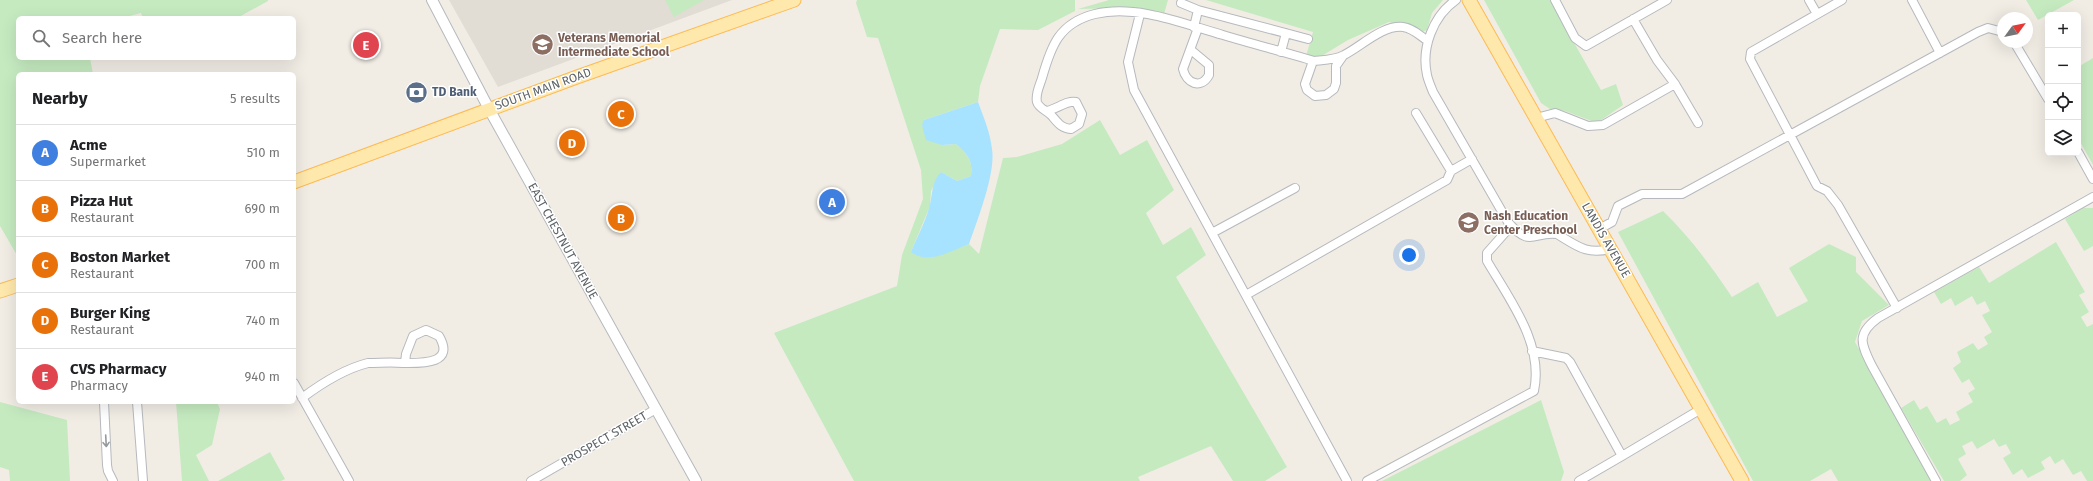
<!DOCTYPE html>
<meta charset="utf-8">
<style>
body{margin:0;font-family:"Fira Sans",sans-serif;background:#f2f2f2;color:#202124}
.controls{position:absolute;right:12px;top:12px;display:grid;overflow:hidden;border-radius:6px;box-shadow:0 4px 16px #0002}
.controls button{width:36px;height:36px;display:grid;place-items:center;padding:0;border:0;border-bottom:1px solid #e0e0e0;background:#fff;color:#202124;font:20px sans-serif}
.compass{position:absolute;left:1997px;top:12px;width:36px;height:36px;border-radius:50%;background:#fff;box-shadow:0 4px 16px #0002;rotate:57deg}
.you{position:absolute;left:1409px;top:255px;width:14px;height:14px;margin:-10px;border:3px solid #fff;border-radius:50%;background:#1a73e8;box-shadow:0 0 0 6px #1a73e833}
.badge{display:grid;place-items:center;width:26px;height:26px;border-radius:50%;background:#f7252c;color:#fff;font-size:13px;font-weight:700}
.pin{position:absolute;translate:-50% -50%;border:2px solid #fff;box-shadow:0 1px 4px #0006}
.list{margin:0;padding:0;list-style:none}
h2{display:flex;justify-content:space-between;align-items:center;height:52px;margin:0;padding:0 16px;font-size:17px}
h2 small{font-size:13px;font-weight:400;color:#757577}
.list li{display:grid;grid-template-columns:26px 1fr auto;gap:12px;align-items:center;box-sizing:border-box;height:56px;padding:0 16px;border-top:1px solid #e0e0e0}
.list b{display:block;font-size:15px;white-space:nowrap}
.list p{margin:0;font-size:13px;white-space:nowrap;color:#757577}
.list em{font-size:13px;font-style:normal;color:#757577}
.icon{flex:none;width:22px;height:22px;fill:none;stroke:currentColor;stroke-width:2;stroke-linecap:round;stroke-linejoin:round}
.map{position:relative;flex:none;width:2093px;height:481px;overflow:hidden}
.search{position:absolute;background:#fff;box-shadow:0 4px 16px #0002;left:16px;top:16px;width:280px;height:44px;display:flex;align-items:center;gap:10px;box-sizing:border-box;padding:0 14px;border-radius:6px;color:#757577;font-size:15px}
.panel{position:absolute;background:#fff;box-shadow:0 4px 16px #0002;left:16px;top:72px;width:280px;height:332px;border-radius:6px}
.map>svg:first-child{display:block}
</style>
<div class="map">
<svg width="2093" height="481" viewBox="0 0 2093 481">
<rect width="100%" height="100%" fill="#f1ede5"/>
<path fill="#e1dcd4" d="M449 0H732L498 87Z"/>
<path fill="#c5eac0" d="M0 0H268V1L237 18H143L141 13 122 18H18V58H90L93 74H18V257L0 226Z
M665 0H704L674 17Z
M857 0H1075V11L1038 30 1000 29 980 86 978 102 924 120 942 145 956 144C967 154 973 159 971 176L957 181 941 172 931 191 930 206 911 252 942 254 969 244 979 254 1003 158 1017 157 1062 144 1100 120 1120 155 1147 140 1174 190 1146 213 1163 245 1191 227 1206 255 1176 277 1287 467 1265 481H1233L1211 446 1138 477 1140 481H854L774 333 897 286 902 255 923 199 921 170 878 38 867 37 856 3Z
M1109 0H1168L1164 14 1125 8 1078 9Z
M1206 0H1443L1432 13 1427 30 1422 32 1389 22 1348 40 1320 57 1306 56 1313 32Z
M1484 0H1558L1552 4 1601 90 1616 84 1623 105 1597 123 1565 111 1550 109 1541 103Z
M2026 0H2074L2038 20Z
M2093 58V165L2078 138V67Z
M2083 208H2093V246L2084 251 2065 219Z
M1663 211C1690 237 1711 266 1732 297L1758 282 1777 317 1808 301 1789 268 1829 244 1856 257V272L1889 305 1862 321 1855 342 1934 481H1838L1831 469 1810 481H1753L1618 232Z
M2056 242 2085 292 2079 295 2089 312 2081 317 2087 327 2093 324V481H2087L2081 471 2073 475 2063 459 2055 464 2050 456 2041 462 2045 469 2028 478 2022 469 2013 475 2003 458 2011 453 2006 444 1999 447 1994 439 1977 449 1972 441 1962 446 1966 454 1958 459 1967 475 1960 481H1944L1901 408 1914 400 1920 410 1927 406 1937 423 1946 418 1950 425 1960 420 1956 412 1973 402 1968 393 1975 389 1969 379 1962 383 1953 368 1961 362 1957 352 1973 343 1978 350 1988 344 1984 337 1992 332 1982 315 1990 311 1985 301 1977 305 1972 296 1955 306 1951 298 1941 304 1934 292 1979 267 1989 283Z
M1541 400 1564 472 1561 481H1382Z
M0 402 67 420 70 481H10L9 470 0 467Z
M176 402H217L220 409 212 445 196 455 209 481H182Z
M270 452 285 479 281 481H218Z"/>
<path fill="#a7e2ff" d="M978 102C984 118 990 132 992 149 996 173 977 221 969 244 951 251 928 265 911 252 917 237 925 223 929 208 933 195 931 182 941 172L957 181 971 176C973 159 967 154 956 144L942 145 926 140 922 125 924 120Z"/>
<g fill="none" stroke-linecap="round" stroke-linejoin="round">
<defs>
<path id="minor" d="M1456 0C1433 16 1421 48 1427 75 1428 80 1431 87 1433 92L1508 222C1531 249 1533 231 1557 234 1577 246 1587 255 1610 249
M1555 0 1575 38 1586 46 1667 0
M1809 0 1817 14
M1842 0 1751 52 1750 59 1817 186 1827 191 1838 205 1897 308
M1912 0 1940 53
M1181 3 1198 10 1194 27
M1198 10 1308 39
M1140 14 1128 62 1134 90 1347 481
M1633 19 1657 60 1675 84
M2014 42 2048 99
M1191 50 1209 65V75C1201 90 1186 83 1183 69L1198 28
M1281 52 1286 33
M1313 61 1305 84 1307 90 1315 96 1326 95 1334 89 1336 83V66L1343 56
M1047 111C1057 109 1067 100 1076 102L1082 114 1079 124 1071 129C1061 128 1058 123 1052 116 1047 110 1039 109 1037 102 1035 94 1040 85 1042 78 1051 46 1059 23 1095 14 1137 4 1184 24 1223 35 1253 44 1284 52 1314 61 1324 60 1335 60 1344 55 1362 46 1382 25 1403 27 1413 28 1420 36 1428 41
M1416 113 1451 171 1472 159
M1536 118 1555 113 1588 126 1603 125 1675 84 1698 123
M2078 152 2093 179
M1599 229 1612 222 1618 206 1642 194H1682L1978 32 1988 28 2003 32
M1212 233 1295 188
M1246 295 1447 180 1451 171
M1532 351 1566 358 1570 362 1622 456 1701 409
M294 383 349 481
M302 398C322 383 344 369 368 363 380 363 391 362 403 363 420 363 456 365 439 336L426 330 413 336 406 354 405 363
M104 402 107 465 108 471 113 481
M137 402 143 481
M531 481 656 409
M1367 481 1534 391C1544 344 1510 300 1487 261V253L1511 226
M1579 481 1622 456
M1936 481 1872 366C1861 344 1856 334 1878 318L2093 197"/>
<path id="tertiary" d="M432 0 489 109 696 481"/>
<path id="primary" d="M1469 0 1742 481
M294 182 577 77 794 0
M0 291 18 285"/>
</defs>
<use href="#minor" stroke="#b6b9bd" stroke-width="10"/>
<use href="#tertiary" stroke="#b6b9bd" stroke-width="12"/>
<use href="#primary" stroke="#fdba52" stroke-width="15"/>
<use href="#minor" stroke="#fff" stroke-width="8"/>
<use href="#tertiary" stroke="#fff" stroke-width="10"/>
<use href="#primary" stroke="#ffe8ac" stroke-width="13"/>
</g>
<defs><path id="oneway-shaft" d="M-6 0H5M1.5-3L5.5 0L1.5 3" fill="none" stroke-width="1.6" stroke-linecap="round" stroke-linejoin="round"/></defs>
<use stroke="#969a9c" href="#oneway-shaft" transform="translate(106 441) rotate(87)"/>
<defs>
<symbol id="school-disc" viewBox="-11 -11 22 22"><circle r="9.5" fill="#8d6e63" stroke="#fff"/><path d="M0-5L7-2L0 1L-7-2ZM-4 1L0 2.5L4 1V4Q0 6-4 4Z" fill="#fff"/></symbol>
<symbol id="bank-disc" viewBox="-11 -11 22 22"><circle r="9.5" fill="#5c6f8a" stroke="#fff"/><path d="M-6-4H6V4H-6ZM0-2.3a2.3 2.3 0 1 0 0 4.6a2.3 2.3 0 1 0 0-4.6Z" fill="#fff"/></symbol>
</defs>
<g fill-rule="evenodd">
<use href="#school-disc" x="530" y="32" width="25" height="25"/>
<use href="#bank-disc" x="404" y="80" width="25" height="25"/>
<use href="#school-disc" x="1456" y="210" width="25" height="25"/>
</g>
<g text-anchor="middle" stroke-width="3" stroke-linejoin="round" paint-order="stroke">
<g font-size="12" font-weight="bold" fill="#785e54" stroke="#fff" text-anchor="start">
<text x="558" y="42">Veterans Memorial<tspan x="558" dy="14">Intermediate School</tspan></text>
<text x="1484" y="220">Nash Education<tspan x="1484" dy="14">Center Preschool</tspan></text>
</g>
<g font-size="12" fill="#5d6367" stroke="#fff">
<text transform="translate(543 89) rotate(-20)" y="4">SOUTH MAIN ROAD</text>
<text transform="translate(1606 240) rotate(60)" y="4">LANDIS AVENUE</text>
<text transform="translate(563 241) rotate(61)" y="4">EAST CHESTNUT AVENUE</text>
<text transform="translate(604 439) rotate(-30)" y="4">PROSPECT STREET</text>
</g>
<g font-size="12" font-weight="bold" fill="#4e5e75" stroke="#fff" text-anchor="start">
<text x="432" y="96">TD Bank</text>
</g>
</g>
</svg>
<div class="controls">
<button>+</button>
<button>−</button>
<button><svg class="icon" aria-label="locate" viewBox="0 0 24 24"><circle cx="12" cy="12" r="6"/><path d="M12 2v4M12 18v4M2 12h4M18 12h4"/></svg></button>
<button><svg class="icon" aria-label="layers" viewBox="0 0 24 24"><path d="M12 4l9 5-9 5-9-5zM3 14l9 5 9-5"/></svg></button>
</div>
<svg class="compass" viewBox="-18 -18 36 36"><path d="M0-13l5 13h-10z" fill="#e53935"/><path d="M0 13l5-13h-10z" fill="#757577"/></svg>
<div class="you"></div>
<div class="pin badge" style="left:832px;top:202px;background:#3f7fe0">A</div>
<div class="pin badge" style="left:621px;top:218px;background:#e8710a">B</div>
<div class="pin badge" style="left:621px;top:114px;background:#e8710a">C</div>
<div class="pin badge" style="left:572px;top:143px;background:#e8710a">D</div>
<div class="pin badge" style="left:366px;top:45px;background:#e0444e">E</div>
<div class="search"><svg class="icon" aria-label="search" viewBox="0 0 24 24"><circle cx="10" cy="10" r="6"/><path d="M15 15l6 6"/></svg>Search here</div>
<section class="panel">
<h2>Nearby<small>5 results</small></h2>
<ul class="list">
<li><span class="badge" style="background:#3f7fe0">A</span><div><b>Acme</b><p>Supermarket</p></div><em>510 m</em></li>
<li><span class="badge" style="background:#e8710a">B</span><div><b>Pizza Hut</b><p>Restaurant</p></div><em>690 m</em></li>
<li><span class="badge" style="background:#e8710a">C</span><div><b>Boston Market</b><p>Restaurant</p></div><em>700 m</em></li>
<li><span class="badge" style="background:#e8710a">D</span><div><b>Burger King</b><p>Restaurant</p></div><em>740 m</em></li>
<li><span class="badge" style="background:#e0444e">E</span><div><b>CVS Pharmacy</b><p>Pharmacy</p></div><em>940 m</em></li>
</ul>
</section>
</div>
